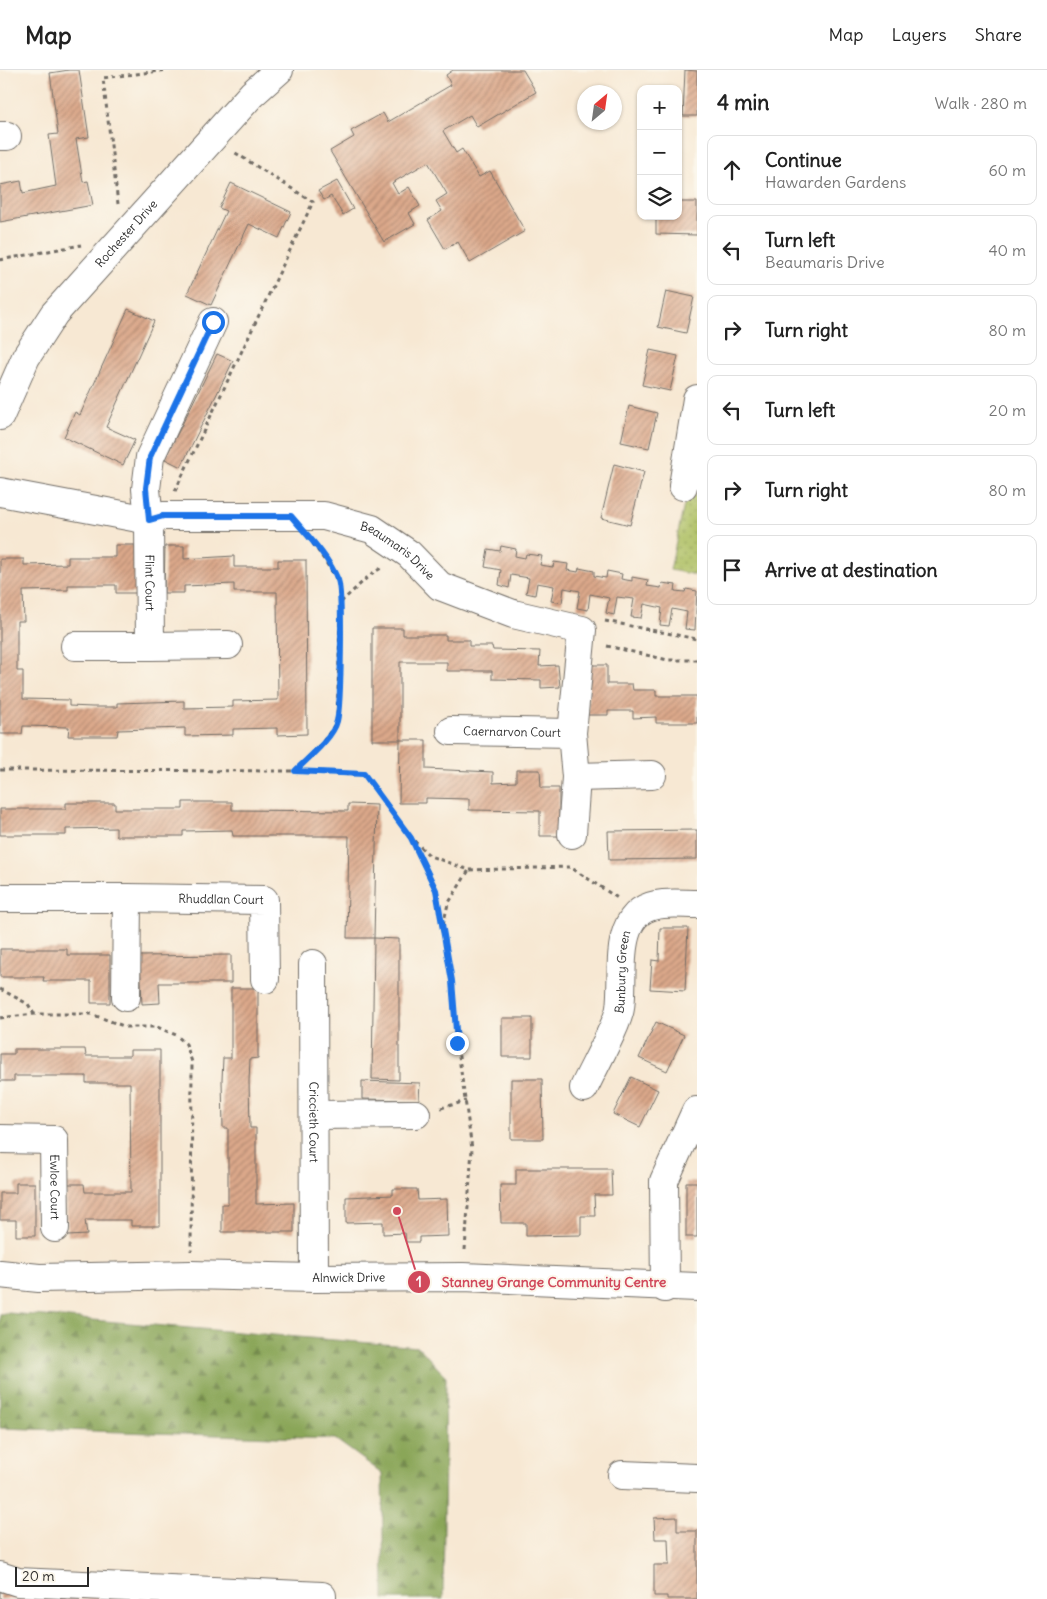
<!DOCTYPE html>
<meta charset="utf-8">
<style>
body{margin:0;font-family:Delius,sans-serif;background:#f2f2f2;color:#222}
.controls{position:absolute;right:15px;top:15px;display:grid;overflow:hidden;border-radius:10px;box-shadow:0 1px 4px #0004}
.controls button{width:45px;height:45px;display:grid;place-items:center;padding:0;border:0;border-bottom:1px solid #e0e0e0;background:#fff;color:#222;font:25px sans-serif}
.compass{position:absolute;left:577px;top:15px;width:45px;height:45px;border-radius:50%;background:#fff;box-shadow:0 1px 4px #0004;rotate:29deg}
.scale{position:absolute;left:15px;bottom:12px;width:74px;box-sizing:border-box;padding-left:5px;border:2px solid #2b2b2b;border-top:0;font-size:14px;line-height:18px;white-space:nowrap;color:#2b2b2b;-webkit-text-stroke:4px #fbf7ec;paint-order:stroke}
.stop{position:absolute;width:15px;height:15px;margin:-11px;border:4px solid #1a73e8;border-radius:50%;background:#fff}
.stop.end{background:#1a73e8;border-color:#fff;box-shadow:0 1px 5px #0008}
.list{margin:0;padding:0;list-style:none}
h2{display:flex;justify-content:space-between;align-items:center;height:65px;margin:0;padding:0 20px;font-size:21px}
h2 small{font-size:16px;font-weight:400;color:#767676}
.list li{display:grid;grid-template-columns:32px 1fr auto;gap:15px;align-items:center;box-sizing:border-box;height:70px;margin:0 10px 10px;padding:0 10px;border:1px solid #e0e0e0;border-radius:10px}
.list b{display:block;font-size:19px;white-space:nowrap}
.list p{margin:0;font-size:16px;white-space:nowrap;color:#767676}
.list em{font-size:16px;font-style:normal;color:#767676}
.icon{flex:none;width:28px;height:28px;fill:none;stroke:currentColor;stroke-width:2;stroke-linecap:round;stroke-linejoin:round}
.map{position:relative;flex:none;width:697px;height:1529px;overflow:hidden}
header{display:flex;align-items:center;gap:30px;box-sizing:border-box;height:70px;padding:0 25px;background:#fff;border-bottom:1px solid #e0e0e0}
header strong{font-size:24px}
nav{display:flex;gap:28px;margin-inline-start:auto;font-size:18px}
main{display:flex}
aside{flex:1;background:#fff}
.map>svg:first-child{display:block}
</style>
<header>
<strong>Map</strong>
<nav><a>Map</a><a>Layers</a><a>Share</a></nav>
</header>
<main>
<div class="map">
<svg width="697" height="1529" viewBox="0 0 697 1529">
<defs>
<pattern id="forest-firs" width="22" height="20" patternUnits="userSpaceOnUse" patternTransform="scale(1.25)"><rect width="22" height="20" fill="#8aa659"/><path d="M5 1l3.5 6h-7zM16 11l3.5 6h-7z" fill="#71874a"/></pattern>
<pattern id="park-dots" width="8" height="8" patternUnits="userSpaceOnUse" patternTransform="scale(1.25)"><rect width="8" height="8" fill="#aec063"/><path d="M2 2h.1M6 6h.1" fill="none" stroke="#8e9c52" stroke-width="1.8" stroke-linecap="round"/></pattern>
<pattern id="building-hatch" width="6" height="6" patternUnits="userSpaceOnUse" patternTransform="scale(1.25)"><rect width="6" height="6" fill="#dba88a"/><path d="M-1 1l2-2M0 6l6-6M5 7l2-2" fill="none" stroke="#b28971"/></pattern>
</defs>
<rect width="100%" height="100%" fill="#fbf7ec"/>
<filter id="ink" filterUnits="userSpaceOnUse"><feTurbulence type="fractalNoise" baseFrequency=".02" numOctaves="2"/><feDisplacementMap in="SourceGraphic" scale="10" xChannelSelector="R" yChannelSelector="G"/><feConvolveMatrix kernelMatrix="1 2 1 2 8 2 1 2 1" color-interpolation-filters="sRGB"/></filter>
<filter id="wash" filterUnits="userSpaceOnUse"><feTurbulence type="fractalNoise" baseFrequency=".0096" numOctaves="4" result="noise"/><feDisplacementMap in="SourceGraphic" scale="20" xChannelSelector="R" yChannelSelector="G"/><feGaussianBlur stdDeviation="1.12" result="paint"/><feColorMatrix in="noise" values="0 0 0 0 0 0 0 0 0 0 0 0 0 0 0 0 0 1.4 0 .05"/><feComposite in="paint" operator="in"/></filter>
<g filter="url(#wash)">
<rect width="100%" height="100%" fill="#f7e8d3"/>
<path fill="url(#forest-firs)" stroke="#5a6842" d="M8 1243 419 1277 446 1307 443 1529H384L382 1403 335 1369 0 1358V1244Z"/>
<path fill="url(#park-dots)" stroke="#6c7647" d="M697 423V505L670 500 684 435Z"/>
<g id="blocks">
<path fill="url(#building-hatch)" d="M69 0H79L89 67 76 69 83 112 88 111 93 135 0 152V115L21 111 23 123 56 116 49 65 58 64 50 3Z
M453 0H523L536 22 477 57 470 45 443 61 456 83 462 79 479 107 490 101 525 161 470 193 458 172 445 179 428 150 442 141 436 131 447 124 428 92 392 113 398 124 409 117 420 136 409 143 415 154 384 172 330 81 354 67 351 61 383 43 388 52 451 15 446 5Z
M685 0 697 1V46H683Z
M337 111 353 139 343 145 331 126 324 130 318 121Z
M231 113 291 142 279 168 249 154 211 235 187 224 226 141 219 138Z
M678 132H697V165L656 164V146H678Z
M666 221 694 227 686 263 658 257Z
M128 239 154 251 106 357 135 370 123 395 64 367 75 342 80 345Z
M650 280 678 286 670 321 642 315Z
M217 284 233 291 181 397 165 389Z
M629 336 657 343 649 378 621 372Z
M614 394 644 402 630 455 601 448Z
M115 475H135L136 523H116V515H68V520L23 521 24 551H17V601H23V629L69 630V636L92 637H117V633L184 631V638L233 637V631L278 630 277 522H234V514L184 516V523H164L165 476H184V489L234 486V497H278V490H306L307 664 277 665V658L233 659V665L185 666V658L118 660 117 666H68L69 657 23 656 22 664H0V489H24V495L68 494V487H115Z
M501 476 516 479 515 486 525 488 526 484 542 486 540 495 553 497 554 492 568 494 567 500 578 502 579 498 594 501V506L606 508 607 501 622 504 621 509 632 511V507L648 510 647 516 661 518 662 513 676 515 675 521 685 522 686 519 697 521 695 560 685 559 687 542 672 539 669 556 660 555 662 538 644 534 641 548 631 547 634 529 617 527 614 545 606 543 609 528 590 524 588 540 577 538 580 521 564 518 562 533 551 531 554 516 537 513 535 525 526 523 529 508 511 505 509 518 499 515 501 500 485 497 488 479 500 481Z
M372 558H403V565H446V570H469V576H492L493 580 540 581 539 596 558 595 560 617 541 618V610L492 609V601H447V592H400V670H372Z
M588 595H607V614H632L633 620H656V626H697V653H656V647L633 648V641H608V645H588Z
M400 670H426V699L493 702V713L516 712V700H540L541 718H559V766H540V741L469 740V729L426 728V733H399Z
M183 732H232V740L348 741V734L377 735 374 868H347L349 766H233L232 760 183 761V766H116V758L66 759V765H0V739H66V733H115V739H183Z
M697 760V789L609 790 608 761Z
M660 858H688L685 921 650 919 652 890 659 891Z
M374 868 399 869V1010L372 1009Z
M0 879H67V885H110V933H91V911H43L44 907H0Z
M231 885V913H159L160 933 142 934 140 886Z
M231 918H258V988L250 989 249 1011 250 1058H256V1134L294 1133V1162H222V1134H228V1058H223L222 1010 223 988H231Z
M502 948H532V987H502Z
M656 952 684 965 667 1001 639 988Z
M14 979H85L86 986H130V980H160V1156H131V1150H85L87 1165 68 1166 65 1114H84L85 1122H131L130 1013H86V1006H14V1011H0V984H14Z
M631 1007 658 1020 640 1057 613 1044Z
M511 1009H542L543 1069H511Z
M362 1011 420 1013 419 1030 362 1029Z
M516 1099H611L612 1125H594L595 1146H581V1165L526 1166V1153H501L500 1115H516Z
M686 1112H697V1167H686Z
M16 1113H35V1166H16V1150H0V1123H16Z
M393 1119H417L418 1130 447 1129 448 1166 419 1167V1172H406L405 1163 383 1164V1152L346 1153V1127L393 1125Z
M677 1447V1461H697V1529H667V1526H654V1495H669L668 1469H655L654 1448Z
M0 1522 112 1527V1529H0Z"/>
</g>
</g>
<g filter="url(#ink)">
<use href="#blocks" fill-opacity="0" stroke="#726d66" stroke-width="1"/>
<g fill="none" stroke-linecap="round" stroke-linejoin="round">
<defs>
<g id="minor">
<path d="M0 66H7"/>
<path id="s1" d="M213 252 150 387 146 419 149 450 150 576 228 575"/>
<path id="s2" d="M0 346 26 287 54 244 252 24 279 0"/>
<path d="M683 416 697 329"/>
<path id="s3" d="M0 422 149 450 163 446H324L372 459 409 484 440 516 513 544 582 560 572 663 576 707 572 764"/>
<path d="M75 576H150"/>
<path id="s4" d="M451 661 572 663"/>
<path d="M576 707 652 705"/>
<path d="M0 828H127L126 927"/>
<path id="s5" d="M127 828 264 830 265 909"/>
<path id="s6" d="M313 894 314 1208"/>
<path id="s7" d="M584 1018C592 1000 618 954 620 938 625 902 610 838 663 834 674 833 686 834 697 834"/>
<path d="M315 1045 416 1044"/>
<path id="s8" d="M0 1069 54 1070 55 1158"/>
<path id="s9" d="M0 1204 39 1208 191 1205 314 1208 463 1207 697 1217"/>
<path d="M665 1218 664 1111 696 1041"/>
<path d="M622 1405 697 1408"/>
<path d="M0 1506 18 1512 322 1526V1529"/>
</g>
</defs>
<use href="#minor" stroke="#726d66" stroke-width="30"/>
<path stroke="#726d66" stroke-width="3" stroke-dasharray="4 4" stroke-linecap="butt" d="M118 134 103 8 167 0
M0 190 81 175
M175 421 313 132 234 82
M313 473 339 512 341 531
M605 551 697 569
M607 576 668 590H697
M0 700 295 701 319 678 337 652 341 532 371 504 383 497
M296 701 364 704 411 768 430 786 469 800 570 797 619 829
M412 770 436 820 442 856
M0 919 28 934 34 944
M0 948 34 944H91L126 957H157L176 965 186 974 192 992 191 1181
M441 1038 466 1031
M465 1180 472 1079 457 973 452 911 442 859 448 834 469 800"/>
<use href="#minor" stroke="#fff" stroke-width="28"/>
</g>
</g>
<g fill="none" stroke-linecap="round" stroke-linejoin="round" filter="url(#ink)">
<path stroke="#1a73e8" stroke-width="6" d="M213 252 150 387 146 418 149 450 163 446H291C308 466 328 486 338 510 343 523 341 636 337 651 333 668 307 689 295 701L364 704 411 768 436 820 452 911 457 973"/>
</g>
<g text-anchor="middle" stroke-width="4" stroke-linejoin="round" paint-order="stroke">
<g font-size="12" fill="#2b2b2b" stroke="#fbf7ec">
<text dy="4" stroke="none"><textPath href="#s2" startOffset="224">Rochester Drive</textPath></text>
<text dy="4" stroke="none"><textPath href="#s3" startOffset="410">Beaumaris Drive</textPath></text>
<text dy="4" stroke="none"><textPath href="#s1" startOffset="275">Flint Court</textPath></text>
<text dy="4" stroke="none"><textPath href="#s4" startOffset="61">Caernarvon Court</textPath></text>
<text dy="4" stroke="none"><textPath href="#s5" startOffset="94">Rhuddlan Court</textPath></text>
<text dy="4" stroke="none"><textPath href="#s7" startOffset="124">Bunbury Green</textPath></text>
<text dy="4" stroke="none"><textPath href="#s6" startOffset="158">Criccieth Court</textPath></text>
<text dy="4" stroke="none"><textPath href="#s8" startOffset="101">Ewloe Court</textPath></text>
<text dy="4" stroke="none"><textPath href="#s9" startOffset="349">Alnwick Drive</textPath></text>
</g>
</g>
<path fill="none" stroke="#d1495b" stroke-width="2" d="M397 1141L419 1212"/>
<g fill="#d1495b" stroke="#fbf7ec" stroke-width="2">
<circle cx="397" cy="1141" r="5"/>
<circle cx="419" cy="1212" r="12"/>
</g>
<g font-size="15" text-anchor="middle" font-weight="bold" fill="#fff">
<text x="419" y="1217">1</text>
</g>
<g font-size="14" text-anchor="middle" font-weight="bold" fill="#d1495b" stroke="#fbf7ec" stroke-width="4" stroke-linejoin="round" paint-order="stroke">
<text x="554" y="1217">Stanney Grange Community Centre</text>
</g>
</svg>
<div class="controls">
<button>+</button>
<button>−</button>
<button><svg class="icon" aria-label="layers" viewBox="0 0 24 24"><path d="M12 4l9 5-9 5-9-5zM3 14l9 5 9-5"/></svg></button>
</div>
<svg class="compass" viewBox="-18 -18 36 36"><path d="M0-13l5 13h-10z" fill="#e53935"/><path d="M0 13l5-13h-10z" fill="#767676"/></svg>
<div class="scale">20 m</div>
<div class="stop" style="left:213px;top:252px"></div>
<div class="stop end" style="left:457px;top:973px"></div>
</div>
<aside>
<h2>4 min<small>Walk · 280 m</small></h2>
<ul class="list">
<li><svg class="icon" aria-label="ahead" viewBox="0 0 24 24"><path d="M12 20V5M6 11l6-6 6 6"/></svg><div><b>Continue</b><p>Hawarden Gardens</p></div><em>60 m</em></li>
<li><svg class="icon" aria-label="left" viewBox="0 0 24 24"><path d="M17 20v-9H6M10 6l-5 5 5 5"/></svg><div><b>Turn left</b><p>Beaumaris Drive</p></div><em>40 m</em></li>
<li><svg class="icon" aria-label="right" viewBox="0 0 24 24"><path d="M7 20v-9h11M14 6l5 5-5 5"/></svg><div><b>Turn right</b></div><em>80 m</em></li>
<li><svg class="icon" aria-label="left" viewBox="0 0 24 24"><path d="M17 20v-9H6M10 6l-5 5 5 5"/></svg><div><b>Turn left</b></div><em>20 m</em></li>
<li><svg class="icon" aria-label="right" viewBox="0 0 24 24"><path d="M7 20v-9h11M14 6l5 5-5 5"/></svg><div><b>Turn right</b></div><em>80 m</em></li>
<li><svg class="icon" aria-label="arrive" viewBox="0 0 24 24"><path d="M6 21V4h12l-3 4 3 4H6"/></svg><div><b>Arrive at destination</b></div></li>
</ul>
</aside>
</main>
